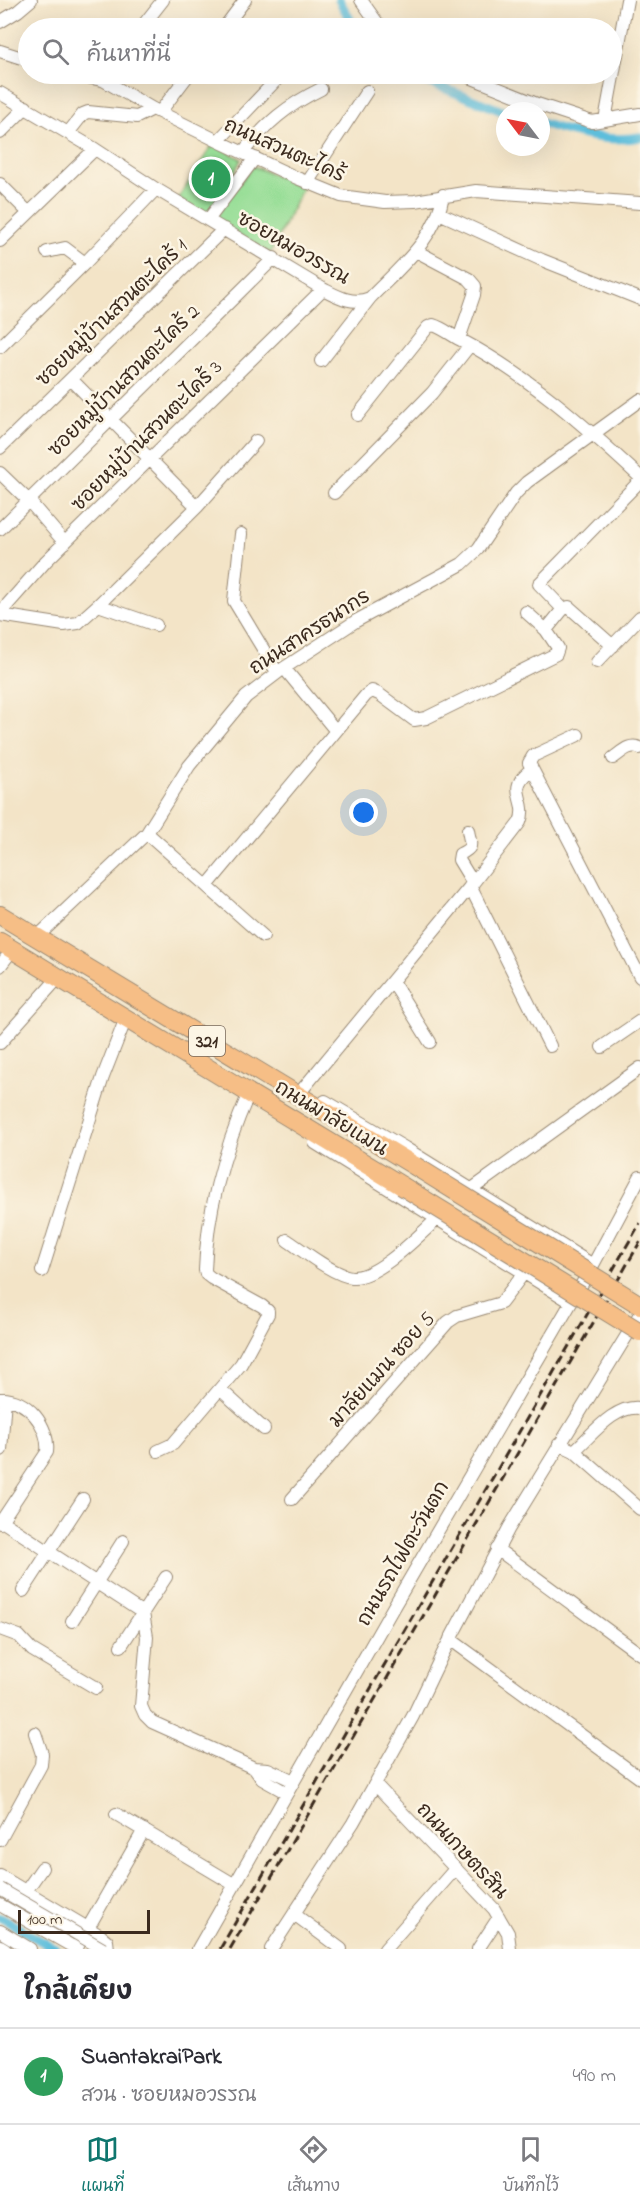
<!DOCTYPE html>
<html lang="th">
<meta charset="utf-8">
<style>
body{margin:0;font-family:"Indie Flower","Playpen Sans Thai",sans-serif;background:#f7f7f7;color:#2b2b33}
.compass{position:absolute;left:496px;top:102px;width:54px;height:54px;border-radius:50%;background:#fff;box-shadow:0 6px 24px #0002;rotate:302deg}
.scale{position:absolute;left:18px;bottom:15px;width:132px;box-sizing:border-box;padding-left:6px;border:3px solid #3b2a1e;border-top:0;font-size:16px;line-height:21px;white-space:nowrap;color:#3b2a1e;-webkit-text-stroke:4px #fcf5e5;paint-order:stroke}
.you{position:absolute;left:364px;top:813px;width:21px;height:21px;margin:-15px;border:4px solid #fff;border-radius:50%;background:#1a73e8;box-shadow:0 0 0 9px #1a73e833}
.badge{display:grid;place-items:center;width:39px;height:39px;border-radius:50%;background:#0f766e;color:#fff;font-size:20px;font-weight:700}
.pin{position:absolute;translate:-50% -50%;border:3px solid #fff;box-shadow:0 2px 6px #0006}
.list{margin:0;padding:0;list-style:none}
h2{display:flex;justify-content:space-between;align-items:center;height:78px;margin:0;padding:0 24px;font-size:26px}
h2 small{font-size:20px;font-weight:400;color:#7c7c81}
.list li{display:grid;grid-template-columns:39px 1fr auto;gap:18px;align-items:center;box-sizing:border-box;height:96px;padding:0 24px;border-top:2px solid #e1e1e2}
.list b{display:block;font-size:22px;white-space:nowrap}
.list p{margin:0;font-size:20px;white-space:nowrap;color:#7c7c81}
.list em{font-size:20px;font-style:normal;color:#7c7c81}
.icon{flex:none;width:33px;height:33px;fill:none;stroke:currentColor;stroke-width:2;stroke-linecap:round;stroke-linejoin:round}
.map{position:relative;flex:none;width:640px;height:1949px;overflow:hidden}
.search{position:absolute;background:#fff;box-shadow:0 6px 24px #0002;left:18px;right:18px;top:18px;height:66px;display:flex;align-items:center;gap:15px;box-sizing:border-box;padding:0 21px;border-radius:33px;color:#7c7c81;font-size:22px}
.sheet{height:174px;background:#fff}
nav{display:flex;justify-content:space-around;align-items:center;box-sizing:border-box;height:84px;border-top:2px solid #e1e1e2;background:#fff;font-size:16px;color:#7c7c81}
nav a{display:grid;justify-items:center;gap:3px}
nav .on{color:#0f766e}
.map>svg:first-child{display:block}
</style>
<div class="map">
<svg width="640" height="1949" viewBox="0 0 640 1949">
<rect width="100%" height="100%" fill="#fcf5e5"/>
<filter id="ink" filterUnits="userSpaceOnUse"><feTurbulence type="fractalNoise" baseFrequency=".0167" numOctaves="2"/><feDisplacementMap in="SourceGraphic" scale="12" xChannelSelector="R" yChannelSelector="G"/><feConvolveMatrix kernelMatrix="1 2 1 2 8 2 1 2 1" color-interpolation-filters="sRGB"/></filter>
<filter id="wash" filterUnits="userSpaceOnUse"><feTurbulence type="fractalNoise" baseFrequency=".008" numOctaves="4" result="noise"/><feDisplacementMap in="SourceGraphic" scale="24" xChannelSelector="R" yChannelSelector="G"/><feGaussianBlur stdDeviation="1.35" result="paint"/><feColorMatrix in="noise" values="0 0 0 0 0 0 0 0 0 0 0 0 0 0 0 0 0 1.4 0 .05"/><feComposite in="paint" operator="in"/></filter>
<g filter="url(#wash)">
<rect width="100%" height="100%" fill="#f3e4c7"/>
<path fill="#98de97" stroke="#6a845a" stroke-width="1.5" d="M213 144 241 159 214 216 253 166 303 187 270 254 178 199Z"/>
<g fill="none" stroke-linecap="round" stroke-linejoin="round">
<path stroke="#5dbedb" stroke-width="9" d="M339 0 355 28
M407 74 505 112
M541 123C572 133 607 143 640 137
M0 1917 55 1949"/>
</g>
</g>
<g filter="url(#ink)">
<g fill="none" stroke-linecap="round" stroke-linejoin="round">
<defs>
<path id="minor" d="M361 0 381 28
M0 22 18 11 31 0
M141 28 163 0
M224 28 245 0
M0 51 28 60
M71 74 103 80 153 109 218 141 297 178 341 196 385 202 415 201 476 191 640 203
M462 74 537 104 592 122 640 114
M0 93 95 149 156 189 323 289C339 297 352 305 370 298 399 268 437 238 443 195
M160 112 189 74
M605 120 627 0
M0 133 26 107
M68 133 83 114 88 112 137 117 153 109
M218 141 282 74
M243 152C267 123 286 106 321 89
M307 183 367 91
M0 184 29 213
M439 213 542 260 640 299
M208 220 255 158
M0 241 95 149
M416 251 469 279 475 286 474 295 459 339
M47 252 65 248 85 263
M0 347 85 263 156 189
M321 361 370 298
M71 379 197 507
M358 415 428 327 433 325C443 328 451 335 461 340 529 376 584 425 640 477
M0 448 224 229
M0 473 29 501 65 543
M334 493 432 393 470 345
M0 529 274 258
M241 534 234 601 277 672
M98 605 156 625
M526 612 546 630
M0 613 46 561 323 289
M0 615 64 625 78 623 98 605 197 507 256 441
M613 646 569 607 563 609 539 584 640 481
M597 662 640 617
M284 668 336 731
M578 735 533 756 529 763 640 977
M613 758C622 752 629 743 640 748
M468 830C470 844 475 847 460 854L459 860 473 883
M147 833 263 936
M207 886 366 695 372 691 379 694 414 720 426 718 556 654 558 648 546 630 563 609
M470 886 550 1046
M37 937 147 833 189 766 246 697 284 668 356 621 462 564 478 549 516 493 527 482 640 400
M0 966 13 949
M392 981 430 1042
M0 1043 59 977
M602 1047 640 1021
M297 1096 473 883 520 822C529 800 506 791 528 772
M325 1101 405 1148 593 1265
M315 1143 571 1302
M472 1189 640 1068
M287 1240C302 1250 335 1276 352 1277 377 1279 418 1236 436 1220
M42 1271 103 1077 126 1018
M220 1389 264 1429
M0 1399C27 1397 50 1427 47 1452L0 1523
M559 1444 574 1451 640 1509
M1 1450 5 1399
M158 1451 173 1444 241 1364 268 1314V1311L262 1306 211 1278 206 1274 205 1270C207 1210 225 1148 249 1093
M574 1451C591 1436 615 1404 640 1408
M292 1499 448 1322 457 1316 501 1303 523 1274
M0 1520 143 1613 147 1637 141 1706 145 1715 152 1722 254 1768 268 1769 294 1781
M497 1549 640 1654
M23 1591 83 1499
M72 1621 123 1541
M0 1629 19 1636 32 1650 96 1688
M450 1639 640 1778
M121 1646 166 1577
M254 1768 262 1779 287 1793
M375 1784 494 1909 508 1933 510 1949
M116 1814 235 1885
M0 1840 41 1765 42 1754 35 1733
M0 1876 101 1936 107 1941 108 1949
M26 1891 42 1868
M0 1905 77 1949
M294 1914 341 1949
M0 1931 30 1949
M0 1946 5 1949
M76 1949 144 1830
M198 1949 394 1606 593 1265 640 1177
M271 1949 353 1823 413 1716 443 1653 509 1528 640 1314
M385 1949 455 1869
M478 1949 499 1917"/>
<path id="highway" d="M0 915 415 1166
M0 942 402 1186"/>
</defs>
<use href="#minor" stroke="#978772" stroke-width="14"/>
<use href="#highway" stroke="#978772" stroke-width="20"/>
<use href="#minor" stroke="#fff" stroke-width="12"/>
<use href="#highway" stroke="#f6be86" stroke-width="18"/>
<path stroke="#3b2a1e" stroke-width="3" stroke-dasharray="9 4.5" stroke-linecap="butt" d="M220 1949 640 1223
M230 1949 640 1242"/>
<defs>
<path id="minor-bridge" d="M0 1889 103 1949"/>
<path id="highway-bridge" d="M415 1166 640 1305
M402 1186 640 1332"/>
</defs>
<use href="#minor-bridge" stroke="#978772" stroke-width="14" stroke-linecap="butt"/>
<use href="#highway-bridge" stroke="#978772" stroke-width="20" stroke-linecap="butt"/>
<use href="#minor-bridge" stroke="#fff" stroke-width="12"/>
<use href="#highway-bridge" stroke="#f6be86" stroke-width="18"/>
</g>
</g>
<g text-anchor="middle" stroke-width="5" stroke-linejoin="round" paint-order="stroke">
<rect fill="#fcf5e5" stroke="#75675a" stroke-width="1.5" x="189" y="1026" width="36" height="30" rx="4.5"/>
<g font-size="18" font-weight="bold" fill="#3b2a1e">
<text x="207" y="1047">321</text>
</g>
<g font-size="20" fill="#3b2a1e" stroke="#fcf5e5">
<text transform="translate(285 149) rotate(24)" y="7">ถนนสวนตะไคร้</text>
<text transform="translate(294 247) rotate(30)" y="7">ซอยหมอวรรณ</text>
<text transform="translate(111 312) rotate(-44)" y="7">ซอยหมู่บ้านสวนตะไคร้ 1</text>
<text transform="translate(123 380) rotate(-45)" y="7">ซอยหมู่บ้านสวนตะไคร้ 2</text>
<text transform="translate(146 435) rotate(-45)" y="7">ซอยหมู่บ้านสวนตะไคร้ 3</text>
<text transform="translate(309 631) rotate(-33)" y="7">ถนนสาครธนากร</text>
<text transform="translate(332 1117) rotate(31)" y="7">ถนนมาลัยแมน</text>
<text transform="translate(381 1369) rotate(-48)" y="7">มาลัยแมน ซอย 5</text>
<text transform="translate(402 1553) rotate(-60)" y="7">ถนนรถไฟตะวันตก</text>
<text transform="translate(463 1850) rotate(47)" y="7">ถนนเกษตรสิน</text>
</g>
</g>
</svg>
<svg class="compass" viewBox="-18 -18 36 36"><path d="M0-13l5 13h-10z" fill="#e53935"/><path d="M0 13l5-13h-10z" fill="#7c7c81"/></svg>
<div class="scale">100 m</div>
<div class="you"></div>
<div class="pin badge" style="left:211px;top:179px;background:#2e9e5b">1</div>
<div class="search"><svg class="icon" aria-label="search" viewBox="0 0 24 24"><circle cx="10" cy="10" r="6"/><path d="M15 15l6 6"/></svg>ค้นหาที่นี่</div>
</div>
<section class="sheet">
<h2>ใกล้เคียง<small></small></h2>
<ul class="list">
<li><span class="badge" style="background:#2e9e5b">1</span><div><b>SuantakraiPark</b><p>สวน · ซอยหมอวรรณ</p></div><em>490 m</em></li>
</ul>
</section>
<nav>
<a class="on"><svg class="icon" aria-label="map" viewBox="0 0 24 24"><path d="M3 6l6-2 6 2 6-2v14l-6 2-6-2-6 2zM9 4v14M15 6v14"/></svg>แผนที่</a>
<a><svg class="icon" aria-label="directions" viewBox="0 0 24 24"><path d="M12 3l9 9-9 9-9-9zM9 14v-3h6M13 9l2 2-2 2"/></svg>เส้นทาง</a>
<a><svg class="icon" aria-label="saved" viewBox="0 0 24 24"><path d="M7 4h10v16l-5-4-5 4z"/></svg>บันทึกไว้</a>
</nav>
